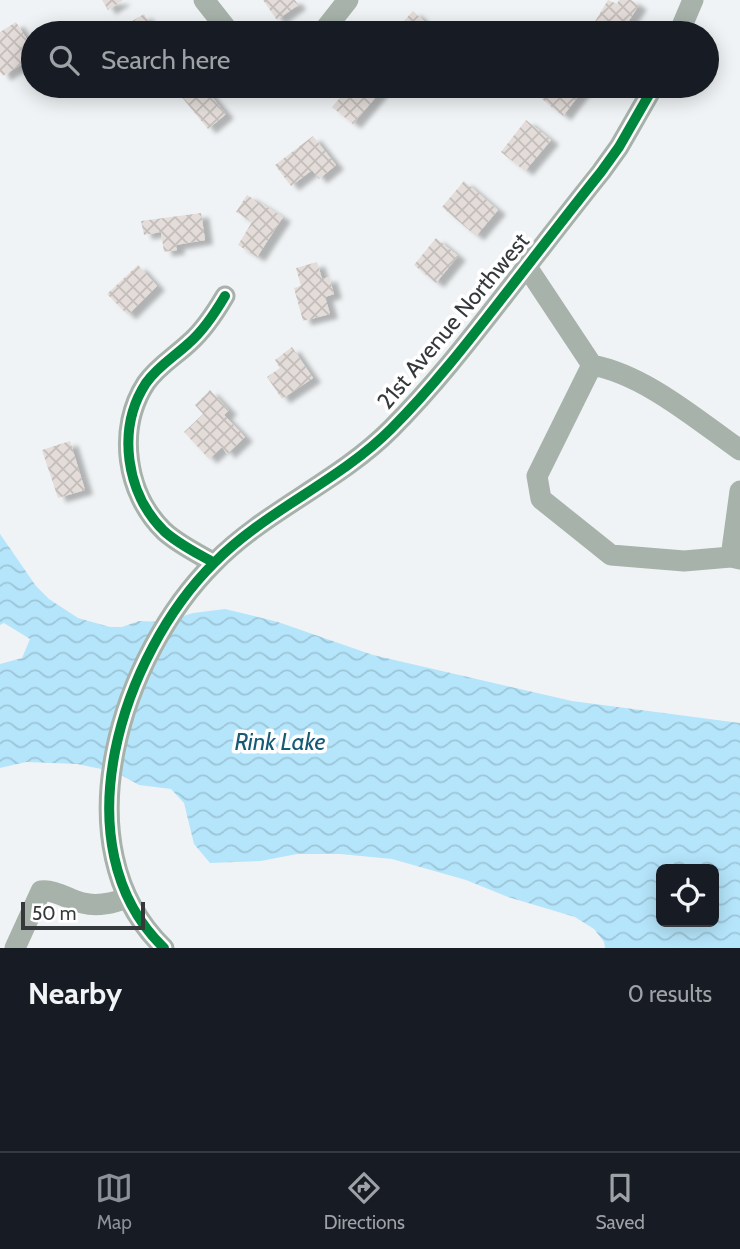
<!DOCTYPE html>
<style>
body{margin:0;font-family:Cabin,sans-serif;background:#20242c;color:#f1f3f6}
.controls{position:absolute;right:21px;bottom:21px;display:grid;overflow:hidden;border-radius:10px;box-shadow:0 4px 18px #0003}
.controls button{width:63px;height:63px;display:grid;place-items:center;padding:0;border:0;border-bottom:2px solid #363941;background:#171b24;color:#f1f3f6;font:35px sans-serif}
.scale{position:absolute;left:21px;bottom:18px;width:124px;box-sizing:border-box;padding-left:7px;border:4px solid #36393b;border-top:0;font-size:19px;line-height:24px;white-space:nowrap;color:#36393b;-webkit-text-stroke:5px #fff;paint-order:stroke}
.list{margin:0;padding:0;list-style:none}
h2{display:flex;justify-content:space-between;align-items:center;height:91px;margin:0;padding:0 28px;font-size:30px}
h2 small{font-size:23px;font-weight:400;color:#9ea1a6}
.icon{flex:none;width:38px;height:38px;fill:none;stroke:currentColor;stroke-width:2;stroke-linecap:round;stroke-linejoin:round}
.map{position:relative;flex:none;width:740px;height:948px;overflow:hidden}
.search{position:absolute;background:#171b24;box-shadow:0 4px 18px #0003;left:21px;right:21px;top:21px;height:77px;display:flex;align-items:center;gap:18px;box-sizing:border-box;padding:0 24px;border-radius:38px;color:#9ea1a6;font-size:26px}
.sheet{height:203px;background:#171b24}
nav{display:flex;justify-content:space-around;align-items:center;box-sizing:border-box;height:98px;border-top:2px solid #363941;background:#171b24;font-size:19px;color:#9ea1a6}
nav a{display:grid;justify-items:center;gap:4px}
nav .on{color:#8c9099}
.map>svg:first-child{display:block}
</style>
<div class="map">
<svg width="740" height="948" viewBox="0 0 740 948">
<defs>
<pattern id="water-waves" width="16" height="10" patternUnits="userSpaceOnUse" patternTransform="scale(1.75)"><rect width="16" height="10" fill="#b5e5fb"/><path d="M0 5q4-4 8 0t8 0" fill="none" stroke="#9cc5d8"/></pattern>
<pattern id="building-cross-hatch" width="8" height="8" patternUnits="userSpaceOnUse" patternTransform="scale(1.75)"><rect width="8" height="8" fill="#e3dcd9"/><path d="M0 0l8 8M0 8l8-8" fill="none" stroke="#c3bebb"/></pattern>
<filter id="shadow"><feDropShadow dx="8" dy="4.5" stdDeviation="2" flood-color="#0004"/></filter>
</defs>
<rect width="100%" height="100%" fill="#f0f3f5"/>
<path fill="url(#water-waves)" fill-rule="evenodd" d="M0 534 36 586 49 599 78 618 110 627H122L139 621 164 622 193 613 225 609 278 622 373 655 572 701 740 723V948H605L604 942 594 929 575 917 508 897 466 880 392 859 340 854H297L261 861 210 863 194 844 184 803 171 789 139 785 116 772 77 764 26 762 0 768V664L22 658 30 639 4 623 0 625ZM661 869H714V922H661Z"/>
<path fill="url(#building-cross-hatch)" filter="url(#shadow)" d="M102 0H123L108 10Z
M263 0H295L298 5 277 20Z
M608 0 617 4 619 0H631L639 5 621 33H588Z
M413 11 435 31 433 33H393Z
M144 14 156 33H126L122 27Z
M16 22 33 49V57L3 76 0 72V32Z
M181 86H203L226 114 208 129 176 90Z
M350 86H373L380 92 353 124 332 107Z
M552 86H586L563 116 542 99Z
M526 120 551 140 525 171 501 152Z
M313 136 336 165 319 179 312 170 291 186 275 165Z
M464 181 498 210 476 236 442 207Z
M247 195 283 217 257 257 238 245 252 222 236 212Z
M201 213 205 240 176 245 177 250 164 252 161 232 144 235 141 221Z
M436 238 458 256 436 283 414 265Z
M317 262 322 279 329 277 334 294 325 297 330 314 303 321 294 288 301 286 296 268Z
M138 265 157 286 128 315 107 294Z
M292 347 313 378 282 399 267 377 280 368 275 360Z
M210 390 229 410 224 415 245 437 227 454 222 447 209 459 184 432 203 414 195 405Z
M70 441 85 490 58 498 42 450Z"/>
<g fill="none" stroke-linecap="round" stroke-linejoin="round">
<path stroke="#a7b2aa" stroke-width="21" d="M204 0 230 33
M322 33 348 0
M679 33 693 0
M527 267 592 365C645 375 696 419 740 450
M592 365 537 476 541 499 611 555 684 561 731 557 740 559
M731 557 740 491
M214 563C197 553 178 544 164 531 126 494 116 429 146 383 158 366 174 357 189 343 204 330 215 313 225 296
M15 948 41 891C55 889 69 900 83 903 98 907 113 903 127 898
M164 948C58 846 123 653 214 563 266 510 338 482 391 429 432 388 468 342 503 297 536 255 568 213 601 172L619 147 654 86"/>
<defs>
<path id="cycleway" d="M214 563C197 553 178 544 164 531 126 494 116 429 146 383 158 366 174 357 189 343 204 330 215 313 225 296
M164 948C58 846 123 653 214 563 266 510 338 482 391 429 432 388 468 342 503 297 536 255 568 213 601 172L619 147 654 86"/>
</defs>
<use href="#cycleway" stroke="#fff" stroke-width="15"/>
<use href="#cycleway" stroke="#00873e" stroke-width="10"/>
</g>
<g text-anchor="middle" stroke-width="7" stroke-linejoin="round" paint-order="stroke">
<g font-size="23" fill="#36393b" stroke="#fff">
<text transform="translate(453 321) rotate(-50)" y="8">21st Avenue Northwest</text>
</g>
<g font-size="24" font-style="italic" fill="#165b75" stroke="#fff">
<text x="280" y="750">Rink Lake</text>
</g>
</g>
</svg>
<div class="controls">
<button><svg class="icon" aria-label="locate" viewBox="0 0 24 24"><circle cx="12" cy="12" r="6"/><path d="M12 2v4M12 18v4M2 12h4M18 12h4"/></svg></button>
</div>
<div class="scale">50 m</div>
<div class="search"><svg class="icon" aria-label="search" viewBox="0 0 24 24"><circle cx="10" cy="10" r="6"/><path d="M15 15l6 6"/></svg>Search here</div>
</div>
<section class="sheet">
<h2>Nearby<small>0 results</small></h2>
<ul class="list">
</ul>
</section>
<nav>
<a class="on"><svg class="icon" aria-label="map" viewBox="0 0 24 24"><path d="M3 6l6-2 6 2 6-2v14l-6 2-6-2-6 2zM9 4v14M15 6v14"/></svg>Map</a>
<a><svg class="icon" aria-label="directions" viewBox="0 0 24 24"><path d="M12 3l9 9-9 9-9-9zM9 14v-3h6M13 9l2 2-2 2"/></svg>Directions</a>
<a><svg class="icon" aria-label="saved" viewBox="0 0 24 24"><path d="M7 4h10v16l-5-4-5 4z"/></svg>Saved</a>
</nav>
